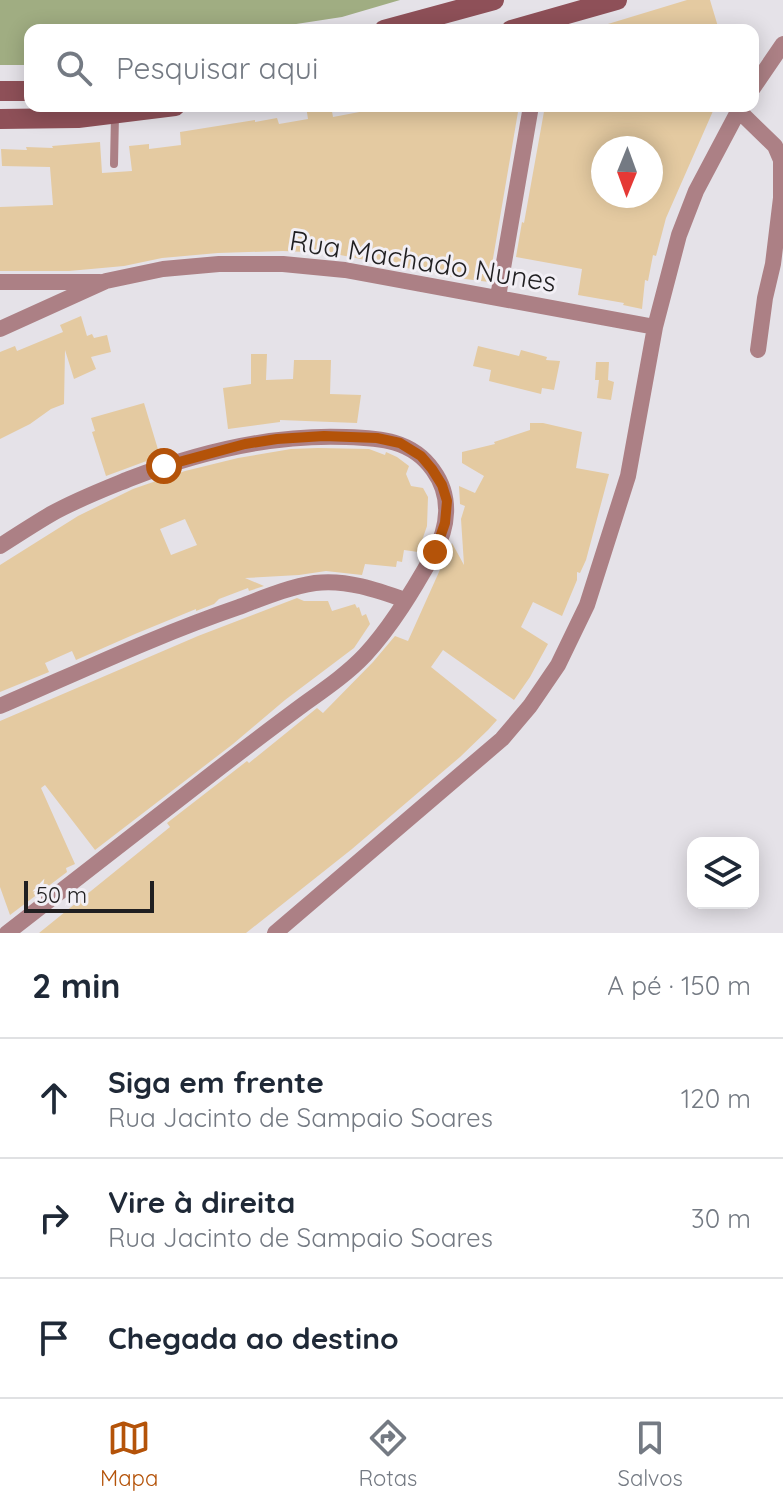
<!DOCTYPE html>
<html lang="pt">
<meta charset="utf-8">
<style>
body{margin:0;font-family:Quicksand,sans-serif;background:#f2f2f3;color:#1f2937}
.controls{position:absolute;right:24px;bottom:24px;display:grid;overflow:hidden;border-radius:16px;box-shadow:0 4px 20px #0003}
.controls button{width:72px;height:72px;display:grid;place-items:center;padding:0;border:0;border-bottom:2px solid #e0e1e3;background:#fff;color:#1f2937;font:40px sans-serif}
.compass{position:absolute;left:591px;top:136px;width:72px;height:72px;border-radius:50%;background:#fff;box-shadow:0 4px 20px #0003;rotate:181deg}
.scale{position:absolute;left:24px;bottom:20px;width:130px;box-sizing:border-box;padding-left:8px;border:4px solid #201f21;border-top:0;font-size:22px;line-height:28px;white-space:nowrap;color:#201f21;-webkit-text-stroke:6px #f2eff5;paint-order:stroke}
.stop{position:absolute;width:24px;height:24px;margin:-18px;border:6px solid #b45309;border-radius:50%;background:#fff}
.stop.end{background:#b45309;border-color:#fff;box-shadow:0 2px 8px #0008}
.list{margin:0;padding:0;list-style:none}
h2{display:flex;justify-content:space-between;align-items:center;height:104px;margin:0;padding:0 32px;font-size:34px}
h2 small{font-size:26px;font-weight:400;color:#747a83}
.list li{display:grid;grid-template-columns:52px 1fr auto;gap:24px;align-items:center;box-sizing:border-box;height:120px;padding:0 32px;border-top:2px solid #e0e1e3}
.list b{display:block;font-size:30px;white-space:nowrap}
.list p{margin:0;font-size:26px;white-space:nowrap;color:#747a83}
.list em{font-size:26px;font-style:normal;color:#747a83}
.icon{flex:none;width:44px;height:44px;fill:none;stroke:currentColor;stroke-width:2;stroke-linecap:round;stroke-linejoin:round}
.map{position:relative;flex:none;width:783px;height:933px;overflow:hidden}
.search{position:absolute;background:#fff;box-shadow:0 4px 20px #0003;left:24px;right:24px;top:24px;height:88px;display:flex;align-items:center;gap:20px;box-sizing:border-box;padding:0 28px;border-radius:16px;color:#747a83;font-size:30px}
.sheet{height:464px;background:#fff}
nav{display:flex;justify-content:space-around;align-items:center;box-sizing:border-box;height:112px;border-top:2px solid #e0e1e3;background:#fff;font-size:22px;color:#747a83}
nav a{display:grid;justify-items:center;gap:4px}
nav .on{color:#b45309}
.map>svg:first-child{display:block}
</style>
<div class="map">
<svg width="783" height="933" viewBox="0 0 783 933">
<rect width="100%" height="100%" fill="#e5e2e8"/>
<path fill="#a0ad82" d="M0 0H400L342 17 257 30H30V65H0Z"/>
<path fill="#e4caa1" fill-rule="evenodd" d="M687 0H710L719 30H599L598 27Z
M306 106H331L333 117 370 110 369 106H519L489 282 458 278 330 253 283 251 218 253 162 258 124 266 69 271H0V207L53 205 50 167 2 166 1 149 27 150 26 147 53 148 52 146 100 142 102 173 132 171 129 146 149 144V149L181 145 180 132 255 120V122L277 118 279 124 308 119Z
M545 106H704L713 111 666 218 656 256 653 255 648 281 645 280 642 309 623 305 624 303 578 295 582 269 516 257 522 222 524 223ZM603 148H651V196H603Z
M81 316 87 336 92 334 94 338 107 335 111 352 91 357 96 369 74 379 65 350 64 404 51 409 30 424 0 439V352L15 346 17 351 63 332 60 325Z
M478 346 519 356 521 350 547 357 546 360 560 361 554 390 542 388 541 394 489 381 491 370 473 366Z
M251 354H267L266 380 293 379 294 360H331L330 394 361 395 357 423 280 420V422L228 429 223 388 251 384Z
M596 362H609L608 380 614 382 611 400 597 398 599 380H595Z
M144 403 160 456 106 476 92 432 95 431 91 418Z
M530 423H543L582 432 576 468 609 474 586 560 580 573 577 572V580L562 616 533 602 521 627 548 644 530 677 514 700 443 650 431 667 497 720 488 730 460 757 352 849 246 933H39L170 827 167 823 229 775 247 761 249 763 317 708 323 713 373 662 395 636 408 641 452 543 464 565 461 519 465 506 460 504 459 486 475 493 484 476 462 463V452L495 444 494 442 530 430Z
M318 448 369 449 385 455 386 452 397 457 409 466 406 474 411 486 423 488 428 497 427 526 418 552 404 550 402 562 397 561 396 567 365 564 362 575 326 571 299 575 245 578 264 586 249 591 248 588 219 599 214 604 196 611V609L135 634 76 660 72 651 45 663 49 672 0 692V565L78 516 133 489 185 471 238 458 291 449ZM185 519 197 545 171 555 160 529Z
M297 598 304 601H328L332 611 355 604 357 608 359 607 362 616 366 614 370 624 354 648 285 700 233 744 95 850 45 785 41 788 75 864 66 868 67 872 10 915 0 887V721L198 636Z"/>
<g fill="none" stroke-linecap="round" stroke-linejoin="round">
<path stroke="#ac8085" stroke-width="8" d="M114 164 115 115"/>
<path stroke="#ac8085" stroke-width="16" d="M753 88 783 44
M738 110 775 146 781 160V198L773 264 765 298 758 350
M0 282H100
M498 297 531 106
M0 329 106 281 163 269 219 264H283L345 270 655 327
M0 546C17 535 34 524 51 514 76 500 102 490 129 479 199 452 271 434 346 437 380 438 412 440 433 470 452 496 449 527 433 555 414 589 392 626 365 655 347 674 325 689 304 704 277 724 249 745 222 766 150 822 79 877 7 933
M0 706C79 672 157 635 239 607 263 598 289 587 315 583 346 579 377 590 405 600
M275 933 502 739 530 706 558 665 587 605 628 476 655 327 679 235 696 191 741 106"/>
<path stroke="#8e5058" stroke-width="20" d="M384 30 494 0
M511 30 617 0
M0 91H30
M0 119 78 118 175 106"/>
</g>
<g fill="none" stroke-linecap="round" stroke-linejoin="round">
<path stroke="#b45309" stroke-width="10" d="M164 466 245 444 277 439 324 436 377 438 400 443 421 456 432 469 442 485 447 501 445 523 435 552"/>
</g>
<g text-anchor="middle" stroke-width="6" stroke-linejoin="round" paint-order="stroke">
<g font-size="28" fill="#201f21" stroke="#f2eff5">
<text transform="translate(423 261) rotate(9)" y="10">Rua Machado Nunes</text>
</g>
</g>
</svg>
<div class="controls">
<button><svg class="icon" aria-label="layers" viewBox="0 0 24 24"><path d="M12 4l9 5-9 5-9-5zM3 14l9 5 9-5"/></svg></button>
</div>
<svg class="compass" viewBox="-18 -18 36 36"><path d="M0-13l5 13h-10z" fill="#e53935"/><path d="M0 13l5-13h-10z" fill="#747a83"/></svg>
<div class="scale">50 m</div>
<div class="stop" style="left:164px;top:466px"></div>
<div class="stop end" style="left:435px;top:552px"></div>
<div class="search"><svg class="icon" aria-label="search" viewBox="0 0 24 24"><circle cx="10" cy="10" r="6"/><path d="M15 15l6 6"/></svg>Pesquisar aqui</div>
</div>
<section class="sheet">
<h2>2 min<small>A pé · 150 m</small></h2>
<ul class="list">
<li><svg class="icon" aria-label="ahead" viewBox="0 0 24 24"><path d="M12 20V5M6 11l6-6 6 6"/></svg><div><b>Siga em frente</b><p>Rua Jacinto de Sampaio Soares</p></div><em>120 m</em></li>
<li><svg class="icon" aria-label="right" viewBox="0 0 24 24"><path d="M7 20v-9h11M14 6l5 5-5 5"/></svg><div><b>Vire à direita</b><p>Rua Jacinto de Sampaio Soares</p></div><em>30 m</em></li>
<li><svg class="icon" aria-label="arrive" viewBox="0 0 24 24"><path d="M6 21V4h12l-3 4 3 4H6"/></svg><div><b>Chegada ao destino</b></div></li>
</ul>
</section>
<nav>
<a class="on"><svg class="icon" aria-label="map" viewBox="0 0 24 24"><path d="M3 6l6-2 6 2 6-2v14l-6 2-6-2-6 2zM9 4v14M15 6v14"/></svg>Mapa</a>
<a><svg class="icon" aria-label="directions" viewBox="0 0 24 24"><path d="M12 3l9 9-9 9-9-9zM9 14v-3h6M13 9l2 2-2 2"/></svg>Rotas</a>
<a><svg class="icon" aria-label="saved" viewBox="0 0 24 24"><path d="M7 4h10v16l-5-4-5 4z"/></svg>Salvos</a>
</nav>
